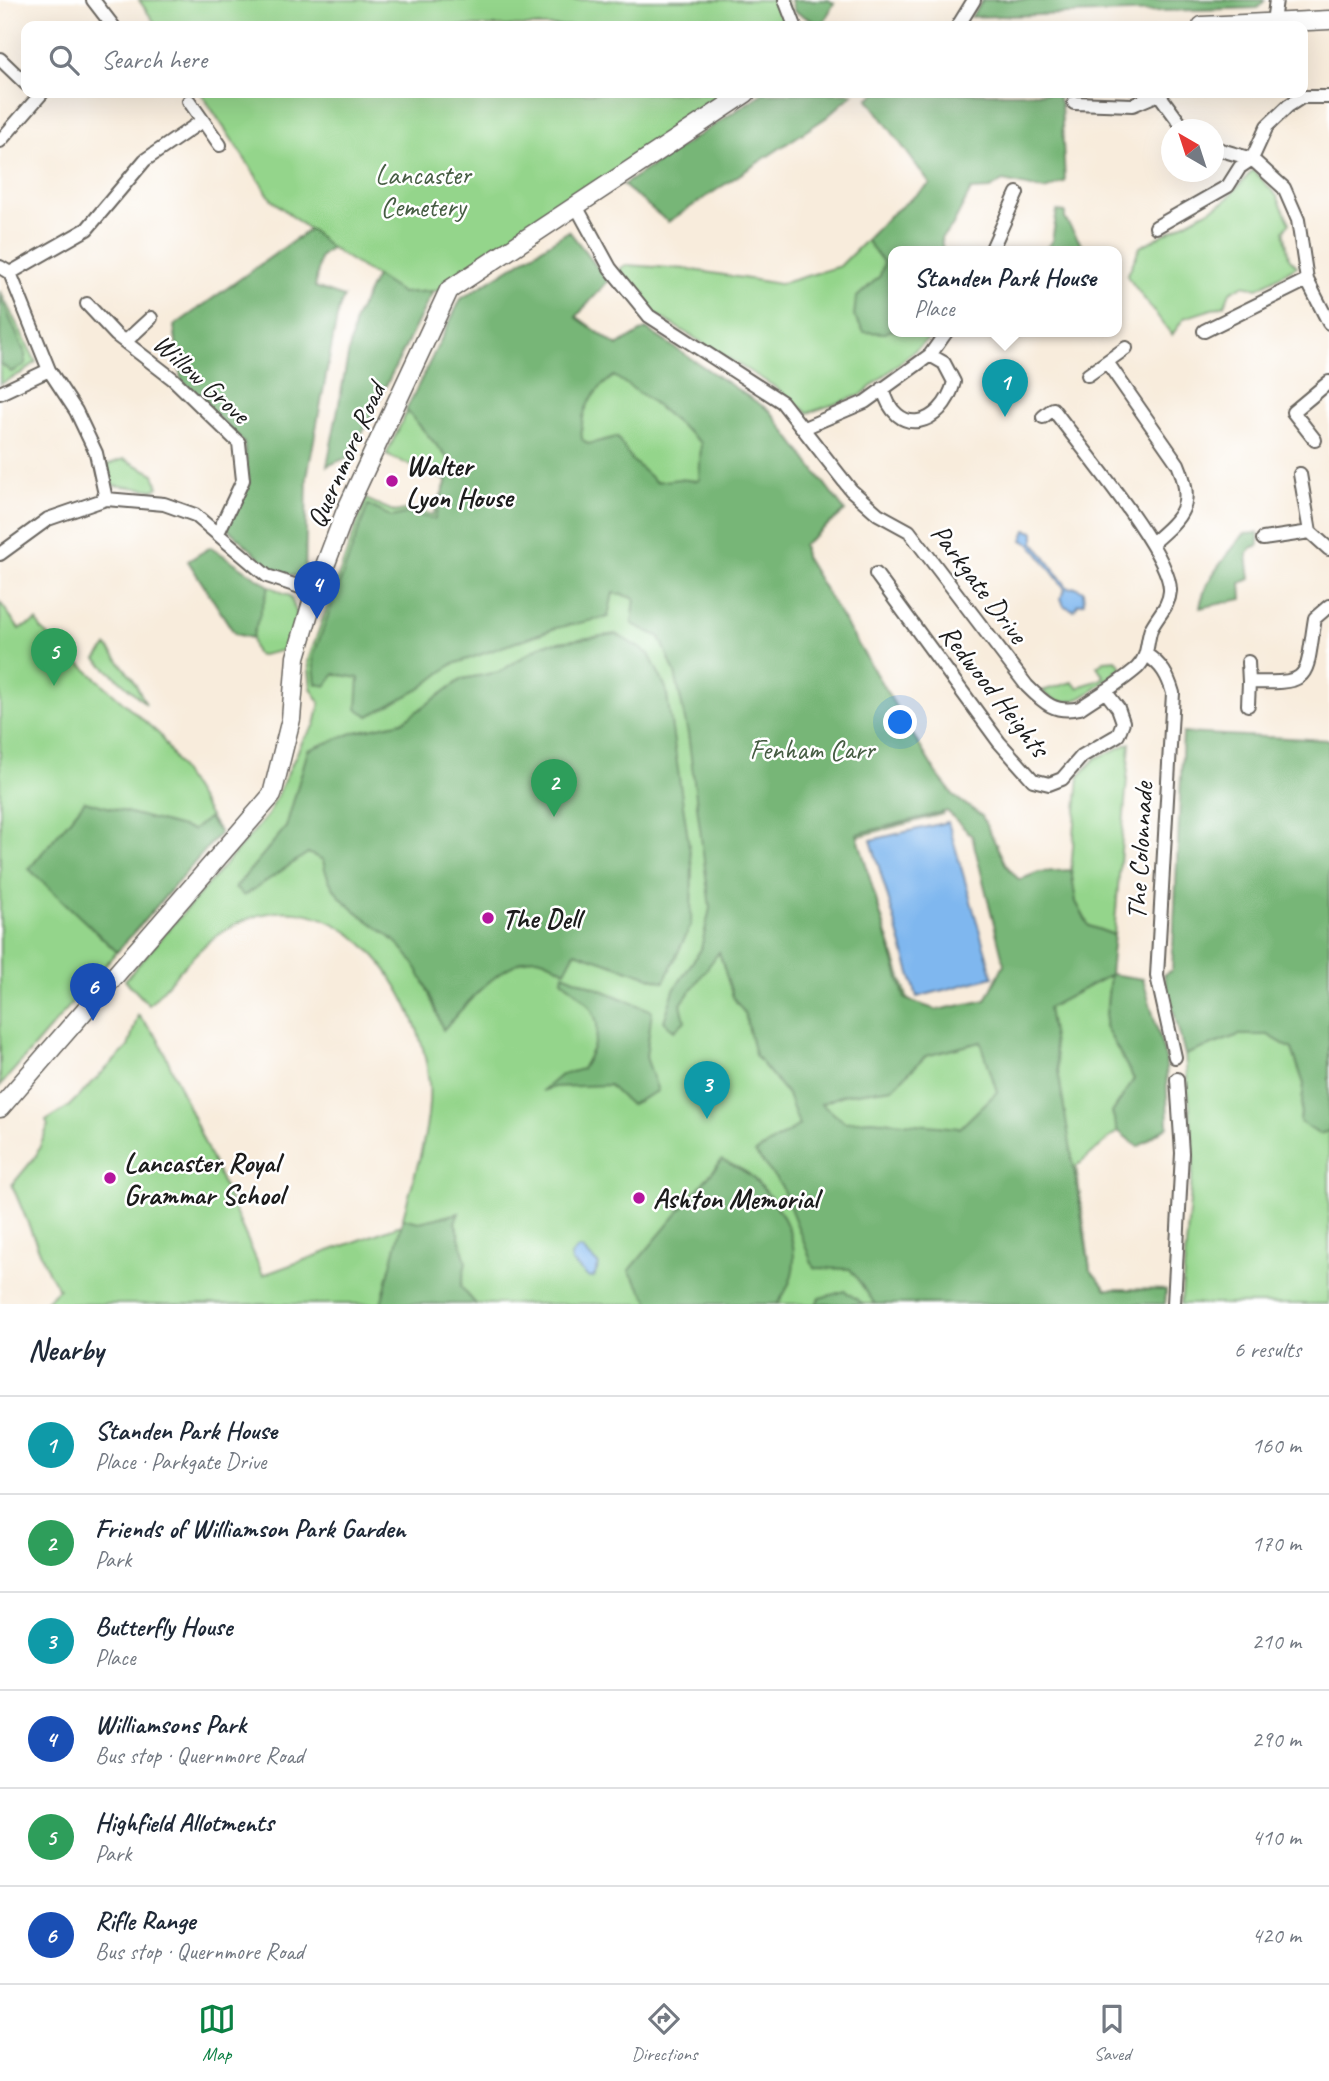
<!DOCTYPE html>
<meta charset="utf-8">
<style>
body{margin:0;font-family:Caveat,sans-serif;background:#f2f2f3;color:#1f2937}
.compass{position:absolute;left:1161px;top:119px;width:63px;height:63px;border-radius:50%;background:#fff;box-shadow:0 7px 28px #0002;rotate:321deg}
.you{position:absolute;left:901px;top:723px;width:24px;height:24px;margin:-18px;border:5px solid #fff;border-radius:50%;background:#1a73e8;box-shadow:0 0 0 10px #1a73e833}
.badge{display:grid;place-items:center;width:46px;height:46px;border-radius:50%;background:#0b8043;color:#fff;font-size:23px;font-weight:700}
.pin{position:absolute;translate:-50% -58px;filter:drop-shadow(0 2px 4px #0008)}
.pin::after{content:'';position:absolute;top:37px;width:24px;height:21px;background:inherit;clip-path:polygon(0 0,100% 0,50% 100%)}
.popup{position:absolute;left:888px;top:246px;width:234px;height:91px;box-sizing:border-box;display:grid;place-content:center;border-radius:14px;background:#fff;filter:drop-shadow(0 2px 5px #0005);font-size:23px;white-space:nowrap;color:#747a83}
.popup b{font-size:26px;color:#1f2937}
.popup::after{content:'';position:absolute;left:50%;top:100%;margin-left:-14px;border:14px solid transparent;border-top-color:#fff}
.list{margin:0;padding:0;list-style:none}
h2{display:flex;justify-content:space-between;align-items:center;height:91px;margin:0;padding:0 28px;font-size:30px}
h2 small{font-size:23px;font-weight:400;color:#747a83}
.list li{display:grid;grid-template-columns:46px 1fr auto;gap:21px;align-items:center;box-sizing:border-box;height:98px;padding:0 28px;border-top:2px solid #e0e1e3}
.list b{display:block;font-size:26px;white-space:nowrap}
.list p{margin:0;font-size:23px;white-space:nowrap;color:#747a83}
.list em{font-size:23px;font-style:normal;color:#747a83}
.icon{flex:none;width:38px;height:38px;fill:none;stroke:currentColor;stroke-width:2;stroke-linecap:round;stroke-linejoin:round}
.map{position:relative;flex:none;width:1329px;height:1304px;overflow:hidden}
.search{position:absolute;background:#fff;box-shadow:0 7px 28px #0002;left:21px;right:21px;top:21px;height:77px;display:flex;align-items:center;gap:18px;box-sizing:border-box;padding:0 24px;border-radius:14px;color:#747a83;font-size:26px}
.sheet{height:679px;background:#fff}
nav{display:flex;justify-content:space-around;align-items:center;box-sizing:border-box;height:98px;border-top:2px solid #e0e1e3;background:#fff;font-size:19px;color:#747a83}
nav a{display:grid;justify-items:center;gap:4px}
nav .on{color:#0b8043}
.map>svg:first-child{display:block}
</style>
<div class="map">
<svg width="1329" height="1304" viewBox="0 0 1329 1304">
<rect width="100%" height="100%" fill="#fff"/>
<filter id="ink" filterUnits="userSpaceOnUse"><feTurbulence type="fractalNoise" baseFrequency=".0143" numOctaves="2"/><feDisplacementMap in="SourceGraphic" scale="14" xChannelSelector="R" yChannelSelector="G"/><feConvolveMatrix kernelMatrix="1 2 1 2 8 2 1 2 1" color-interpolation-filters="sRGB"/></filter>
<filter id="wash" filterUnits="userSpaceOnUse"><feTurbulence type="fractalNoise" baseFrequency=".00686" numOctaves="4" result="noise"/><feDisplacementMap in="SourceGraphic" scale="28" xChannelSelector="R" yChannelSelector="G"/><feGaussianBlur stdDeviation="1.57" result="paint"/><feColorMatrix in="noise" values="0 0 0 0 0 0 0 0 0 0 0 0 0 0 0 0 0 1.4 0 .05"/><feComposite in="paint" operator="in"/></filter>
<g filter="url(#wash)">
<rect width="100%" height="100%" fill="#f8ecdc"/>
<path fill="#94d58b" stroke="#587854" stroke-width="2" d="M139 0H785L795 26H157Z
M201 93H746L449 290 402 293 331 248 272 200Z
M1253 170 1277 196 1290 223 1284 230 1289 258 1297 266 1258 288 1243 285 1230 292 1225 305 1184 318 1172 335 1127 276 1140 247 1224 202Z
M569 231 608 281 576 316 617 346 646 329 770 411 845 511 803 545 805 557 936 773 955 797 946 795 943 814 856 837 916 1025 1048 1007 1110 974 1105 1026 1134 1079 1112 1113 1118 1131 1076 1167 1090 1269 1106 1289 1166 1290 1165 1304H43L59 1289 49 1274 12 1185 36 1156 48 1126 46 1121 68 1107 128 1047 138 1015 158 1038 263 1275 401 1225C412 1180 432 1130 429 1084 422 992 340 871 234 925 200 942 175 978 149 1005L125 980 268 815 303 740 315 725 320 703 311 688 308 660 366 499 395 512 410 509 433 515 447 481 386 455 461 299Z
M866 240 884 263 880 276 856 298 885 333 893 329V331H938L861 395 808 413 772 385 655 314 619 269 626 265 687 269 780 284 840 266Z
M0 291 36 362 24 372 0 384Z
M124 459 154 474 158 487 154 490 112 485 106 465Z
M269 586 290 596 297 614 289 649 258 656C243 639 262 604 269 586Z
M0 602 19 629 37 621 41 629 160 735 220 833 0 1086Z
M107 646 133 679 146 704 96 659Z
M1116 660 1122 667C1099 685 1070 719 1042 691L1072 682 1078 688C1086 682 1095 684 1104 677L1097 666 1104 661Z
M1130 743 1114 935 1089 926 1076 902 1071 870 1079 776 1096 758Z
M1239 1035H1268L1292 1049 1304 1084 1300 1122 1319 1134 1329 1131V1304H1181L1194 1154 1185 1055Z"/>
<path fill="#77b677" stroke="#4a694a" stroke-width="2" fill-rule="evenodd" d="M791 0H828L834 3 822 26 794 11Z
M983 0H1265L1258 8 971 17Z
M763 93H854L827 117 668 222 623 185Z
M876 93H1056L1061 104 1065 182 1045 190 1003 181 990 189 971 190 952 227 941 238 943 251H893V329L885 333 864 332 854 316 856 298 880 276 884 263 866 240 889 216 930 184 868 99Z
M1057 211 1065 212V219L1086 251H1044L1052 241Z
M310 229 331 248 320 257 315 287 344 297 338 312 307 477 305 580 270 567 227 528 249 484 244 443 181 380 174 326Z
M569 231 608 281 576 317 617 346 646 329 770 411 845 511 803 545 805 557 936 773 955 797 982 816 1006 865 1019 880 1039 872 1071 870 1076 902 1089 926 1114 935 1110 974 1143 979 1166 1060 1168 1126 1138 1147 1118 1131 1112 1113 1134 1079 1105 1026 1110 975 1048 1008 1090 1269 1106 1289 1166 1290 1165 1304H875L850 1269 814 1268 781 1185 755 1153 799 1125 788 1095 755 1055 745 1014 733 997 719 952 681 1004 685 1021 674 1031 664 1021 674 990 701 949 710 908 688 734 675 673 660 637 632 624 635 598 613 593 608 617 556 628 451 665 420 689 369 716 357 709 359 678 335 674 326 686 316 684 313 657 368 505 392 517 408 513 435 519 452 463 406 410 461 299ZM614 376 647 398 701 443 699 481 679 479 656 482 632 460 617 437 588 444 582 439C579 411 592 392 614 376ZM947 811 972 836 1004 964 986 1000 937 1010 905 999 857 834ZM981 1042 997 1092 960 1128 871 1120 845 1122 821 1104 843 1095 893 1088 926 1056Z
M376 276 402 293 433 291 351 456 327 466 355 319Z
M0 296 25 353V365L11 372 0 363Z
M1258 533 1259 545 1251 548 1247 555 1250 579 1241 583 1242 599 1200 608C1204 579 1226 557 1244 534Z
M211 547 269 586 252 638 235 634 188 561Z
M616 634 649 654 666 688 692 866 691 925 664 982 575 952 565 971C554 965 541 955 529 959 493 969 467 1004 443 1030 434 1006 424 977 409 957 381 919 330 910 323 860L308 853 244 896 235 888 286 827 308 750 355 732 402 722 462 679 499 672 544 644Z
M1183 733 1329 740V1131L1319 1134 1300 1122 1304 1084 1292 1049 1268 1035H1239L1185 1055 1164 975 1172 970Z
M85 801 193 830 208 818 220 833 117 952 29 869Z
M563 974 652 1011 646 1057 658 1091 630 1105 609 1085 554 1087 542 1091 561 1075 582 1069C608 1025 600 1011 562 980Z
M722 1160C731 1165 743 1169 751 1176 788 1211 812 1260 777 1304H651L629 1271Z
M459 1213 455 1222 466 1262 461 1287 476 1304H381L403 1218 419 1222Z
M845 1291 863 1304H816L819 1298Z"/>
<path fill="#7fb7ef" stroke="#4e6a86" stroke-width="2" d="M1026 530 1034 532V542L1068 588 1076 587 1083 591 1084 603 1078 604 1074 610 1064 606 1061 598 1065 589 1031 544 1022 540Z
M948 822 993 977 917 997 871 840Z
M577 1249H582L599 1265 594 1277 589 1278 572 1262 571 1256Z"/>
</g>
<g filter="url(#ink)">
<g fill="none" stroke-linecap="round" stroke-linejoin="round">
<defs>
<path id="street" d="M93 0 113 26
M785 0 795 26
M1273 22 1276 0
M958 26 974 0
M0 59 26 84
M1158 93 1185 130
M189 101 220 145
M1074 103 1133 105 1159 94
M0 141 42 93
M1214 148 1252 159 1284 188 1298 220 1307 280 1329 323
M576 206 610 268 649 316 782 402 851 490 878 514 909 531 1027 686C1044 703 1055 714 1080 708 1099 695 1120 683 1137 668 1149 656 1146 644 1151 629 1157 616 1169 607 1170 591 1172 554 1078 444 1053 409L1043 417
M1156 227 1228 186 1240 167 1252 159 1267 126 1288 106 1302 97H1329
M991 251 1017 193
M0 267 10 273 49 370 76 411 96 453 106 499 164 504 195 515 267 576 315 592
M10 273 87 229 145 160 202 121
M87 304 116 335 173 379 239 443 243 480 218 533
M1204 331 1307 280
M125 342 151 318
M1107 362 1178 464C1195 505 1183 516 1152 543
M1088 375 1126 348
M883 388C895 439 942 427 954 382L944 363 930 355
M0 393 49 370
M804 428 865 402 930 355 947 331
M1315 440 1293 412 1329 382
M1300 474 1310 532 1329 549
M1263 539 1310 532
M0 554 48 519 106 499
M876 574 999 742 1033 780 1049 784 1062 779 1082 756 1118 735 1123 722 1118 708 1105 691
M1147 655C1162 665 1168 676 1173 693L1157 976 1175 1057
M1248 662 1249 682
M1248 705 1249 682C1314 684 1305 679 1315 618L1329 606
M1174 1304 1182 1153 1177 1079"/>
<path id="secondary" d="M1202 26 1329 20
M0 1108 272 795 291 719 296 657 315 592 345 513 449 290 746 93"/>
</defs>
<use href="#street" stroke="#69655f" stroke-width="16"/>
<use href="#secondary" stroke="#69655f" stroke-width="21"/>
<use href="#street" stroke="#fff" stroke-width="12"/>
<use href="#secondary" stroke="#fff" stroke-width="18"/>
</g>
</g>
<g fill="#b5179e" stroke="#fff" stroke-width="2.5">
<circle cx="392" cy="481" r="7"/>
<circle cx="488" cy="918" r="7"/>
<circle cx="110" cy="1178" r="7"/>
<circle cx="639" cy="1198" r="7"/>
</g>
<g text-anchor="middle" stroke-width="5" stroke-linejoin="round" paint-order="stroke">
<g font-size="28" fill="#465d43" stroke="#fff">
<text x="423" y="184">Lancaster<tspan x="423" dy="32">Cemetery</tspan></text>
<text x="812" y="759">Fenham Carr</text>
</g>
<g font-size="28" fill="#1c1c1c" stroke="#fff">
<text transform="translate(202 378) rotate(42)" y="10">Willow Grove</text>
<text transform="translate(345 455) rotate(-66)" y="10">Quernmore Road</text>
<text transform="translate(980 583) rotate(53)" y="10">Parkgate Drive</text>
<text transform="translate(995 690) rotate(52)" y="10">Redwood Heights</text>
<text transform="translate(1139 851) rotate(-87)" y="10">The Colonnade</text>
</g>
<g font-size="28" font-weight="bold" fill="#1c1c1c" stroke="#fff" text-anchor="start">
<text x="406" y="475">Walter<tspan x="406" dy="32">Lyon House</tspan></text>
<text x="502" y="928">The Dell</text>
<text x="124" y="1172">Lancaster Royal<tspan x="124" dy="32">Grammar School</tspan></text>
<text x="653" y="1208">Ashton Memorial</text>
</g>
</g>
</svg>
<svg class="compass" viewBox="-18 -18 36 36"><path d="M0-13l5 13h-10z" fill="#e53935"/><path d="M0 13l5-13h-10z" fill="#747a83"/></svg>
<div class="you"></div>
<div class="pin badge" style="left:1005px;top:417px;background:#0f9aa8">1</div>
<div class="popup"><b>Standen Park House</b>Place</div>
<div class="pin badge" style="left:554px;top:817px;background:#2e9e5b">2</div>
<div class="pin badge" style="left:707px;top:1119px;background:#0f9aa8">3</div>
<div class="pin badge" style="left:317px;top:619px;background:#1a4fb4">4</div>
<div class="pin badge" style="left:54px;top:686px;background:#2e9e5b">5</div>
<div class="pin badge" style="left:93px;top:1021px;background:#1a4fb4">6</div>
<div class="search"><svg class="icon" aria-label="search" viewBox="0 0 24 24"><circle cx="10" cy="10" r="6"/><path d="M15 15l6 6"/></svg>Search here</div>
</div>
<section class="sheet">
<h2>Nearby<small>6 results</small></h2>
<ul class="list">
<li><span class="badge" style="background:#0f9aa8">1</span><div><b>Standen Park House</b><p>Place · Parkgate Drive</p></div><em>160 m</em></li>
<li><span class="badge" style="background:#2e9e5b">2</span><div><b>Friends of Williamson Park Garden</b><p>Park</p></div><em>170 m</em></li>
<li><span class="badge" style="background:#0f9aa8">3</span><div><b>Butterfly House</b><p>Place</p></div><em>210 m</em></li>
<li><span class="badge" style="background:#1a4fb4">4</span><div><b>Williamsons Park</b><p>Bus stop · Quernmore Road</p></div><em>290 m</em></li>
<li><span class="badge" style="background:#2e9e5b">5</span><div><b>Highfield Allotments</b><p>Park</p></div><em>410 m</em></li>
<li><span class="badge" style="background:#1a4fb4">6</span><div><b>Rifle Range</b><p>Bus stop · Quernmore Road</p></div><em>420 m</em></li>
</ul>
</section>
<nav>
<a class="on"><svg class="icon" aria-label="map" viewBox="0 0 24 24"><path d="M3 6l6-2 6 2 6-2v14l-6 2-6-2-6 2zM9 4v14M15 6v14"/></svg>Map</a>
<a><svg class="icon" aria-label="directions" viewBox="0 0 24 24"><path d="M12 3l9 9-9 9-9-9zM9 14v-3h6M13 9l2 2-2 2"/></svg>Directions</a>
<a><svg class="icon" aria-label="saved" viewBox="0 0 24 24"><path d="M7 4h10v16l-5-4-5 4z"/></svg>Saved</a>
</nav>
